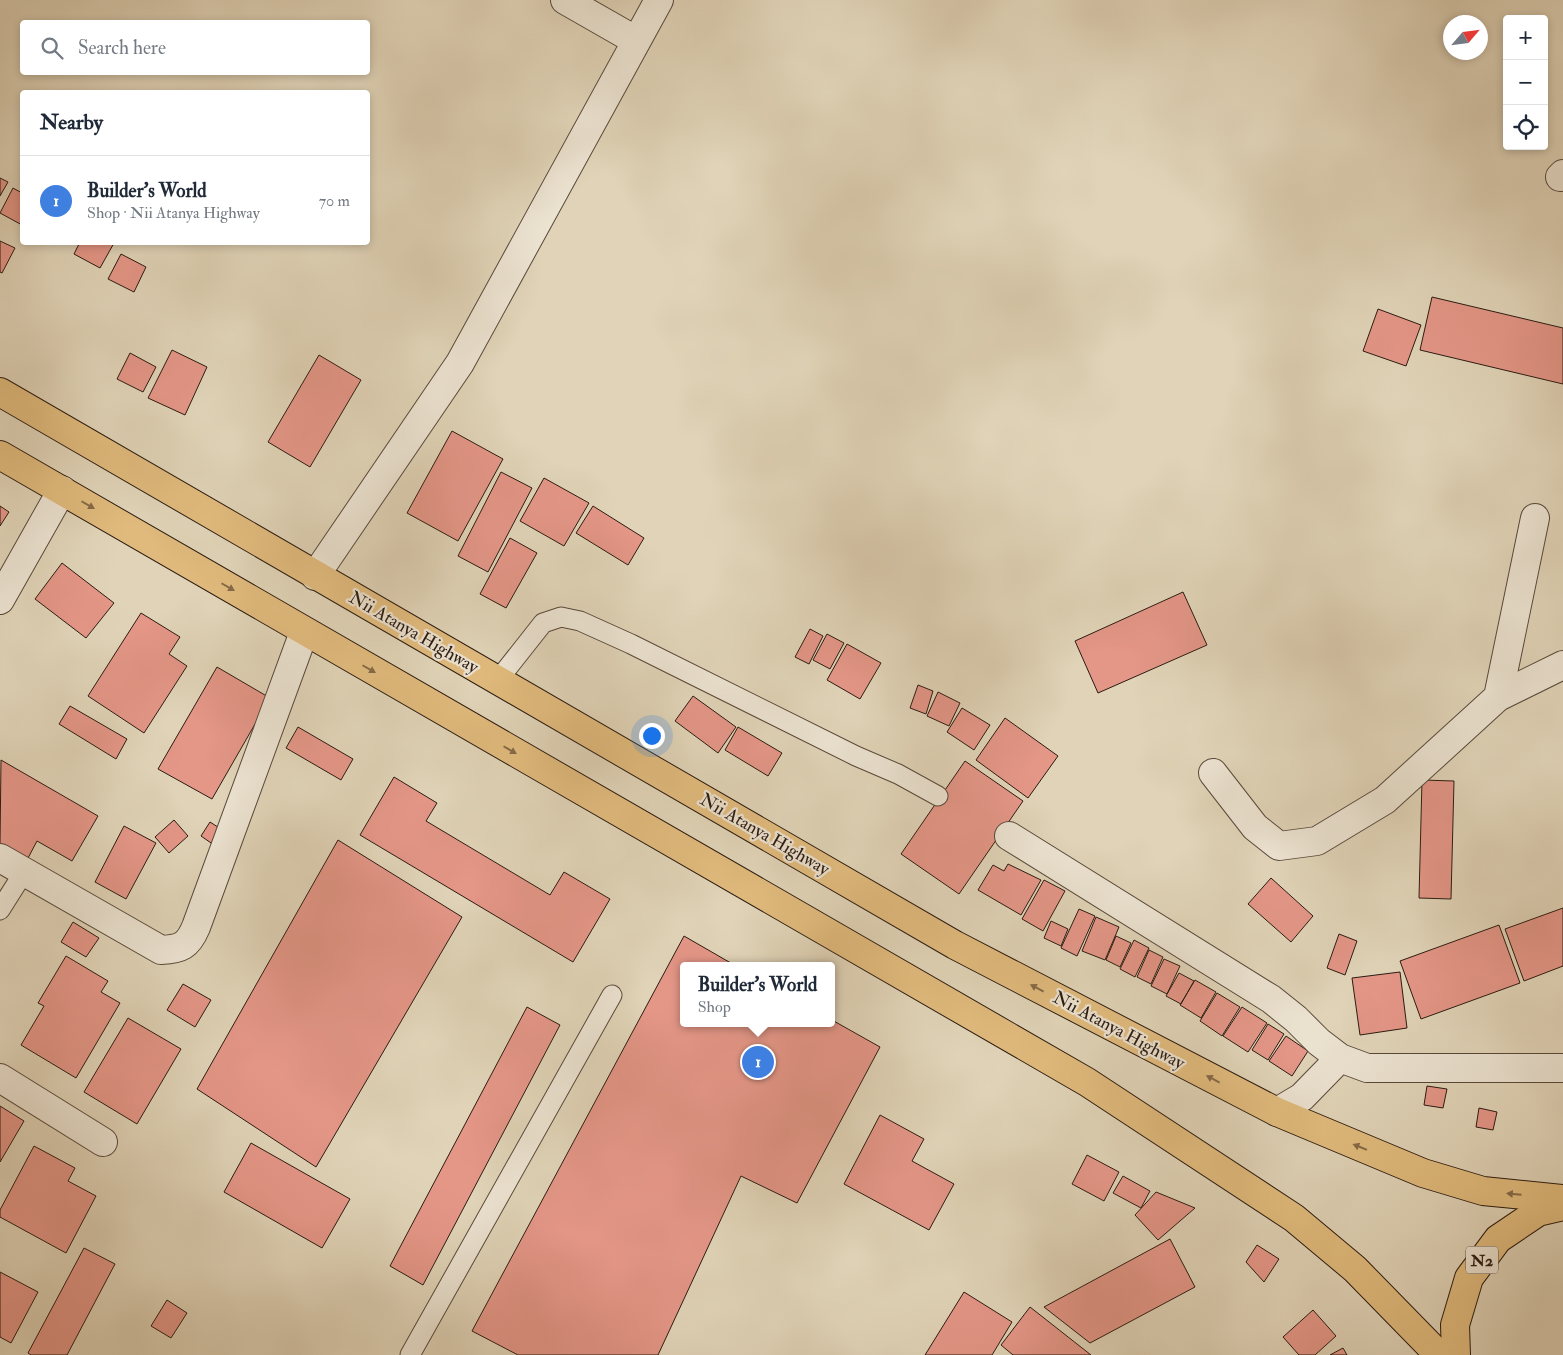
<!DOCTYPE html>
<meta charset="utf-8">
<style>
body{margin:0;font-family:"IM FELL Double Pica",serif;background:#f6f6f7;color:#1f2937}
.controls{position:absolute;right:15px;top:15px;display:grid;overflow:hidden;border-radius:5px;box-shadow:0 2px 8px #0003}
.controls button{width:45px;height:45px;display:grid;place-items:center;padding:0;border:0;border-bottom:1px solid #e0e1e3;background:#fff;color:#1f2937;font:25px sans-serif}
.compass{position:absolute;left:1443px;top:15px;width:45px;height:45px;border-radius:50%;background:#fff;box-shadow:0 2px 8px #0003;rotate:62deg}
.you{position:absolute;left:651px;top:735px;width:18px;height:18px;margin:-12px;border:4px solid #fff;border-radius:50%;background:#1a73e8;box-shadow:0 0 0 8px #1a73e833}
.badge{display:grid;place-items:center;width:32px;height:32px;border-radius:50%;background:#8f2418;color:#fff;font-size:16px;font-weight:700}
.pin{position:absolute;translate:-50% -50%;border:2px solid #fff;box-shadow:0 1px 5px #0006}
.popup{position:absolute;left:680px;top:962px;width:155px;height:65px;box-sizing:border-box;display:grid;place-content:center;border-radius:5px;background:#fff;filter:drop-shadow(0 1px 4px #0005);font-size:16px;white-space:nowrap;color:#747a83}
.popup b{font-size:19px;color:#1f2937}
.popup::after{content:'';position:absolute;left:50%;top:100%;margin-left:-10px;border:10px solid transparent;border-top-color:#fff}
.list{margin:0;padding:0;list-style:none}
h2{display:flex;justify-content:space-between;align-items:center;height:65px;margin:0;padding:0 20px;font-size:21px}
h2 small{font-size:16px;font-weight:400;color:#747a83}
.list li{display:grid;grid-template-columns:32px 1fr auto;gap:15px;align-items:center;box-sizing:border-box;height:90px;padding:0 20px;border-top:1px solid #e0e1e3}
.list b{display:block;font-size:19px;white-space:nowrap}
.list p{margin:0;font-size:16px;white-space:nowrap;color:#747a83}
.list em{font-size:16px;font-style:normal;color:#747a83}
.icon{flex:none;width:28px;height:28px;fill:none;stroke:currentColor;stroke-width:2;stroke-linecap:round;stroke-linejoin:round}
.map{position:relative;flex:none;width:1563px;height:1355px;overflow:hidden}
.search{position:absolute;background:#fff;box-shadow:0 2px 8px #0003;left:20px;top:20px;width:350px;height:55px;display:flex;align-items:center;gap:12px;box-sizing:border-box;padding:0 18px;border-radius:5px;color:#747a83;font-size:19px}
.panel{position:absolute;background:#fff;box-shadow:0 2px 8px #0003;left:20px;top:90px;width:350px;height:155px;border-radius:5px}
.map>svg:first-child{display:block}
</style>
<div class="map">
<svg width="1563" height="1355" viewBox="0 0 1563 1355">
<rect width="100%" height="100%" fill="#e0d3b7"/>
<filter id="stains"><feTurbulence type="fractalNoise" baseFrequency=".004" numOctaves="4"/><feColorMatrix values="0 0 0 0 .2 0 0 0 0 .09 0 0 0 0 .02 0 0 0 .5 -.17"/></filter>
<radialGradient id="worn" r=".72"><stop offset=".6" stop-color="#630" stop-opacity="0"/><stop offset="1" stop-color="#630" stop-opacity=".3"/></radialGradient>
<path fill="#e49687" stroke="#2b1b12" d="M0 178 8 182 0 196Z
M13 188 22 193V225L0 213Z
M0 241 15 248 2 273 0 272Z
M80 242H113L114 243 100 268 74 254Z
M121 254 146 267 134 292 108 279Z
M1432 297 1563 328V384L1420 350Z
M1378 309 1421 325 1406 366 1363 351Z
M172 350 207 367 185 415 148 398Z
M130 353 156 367 143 392 117 379Z
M319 355 361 380 310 467 268 442Z
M452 431 503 459 458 541 407 513Z
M501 472 532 488 488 572 458 556Z
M544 478 589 503 564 546 520 521Z
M0 506 9 512 0 526Z
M593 506 644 538 628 565 576 533Z
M510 538 537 553 506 608 480 594Z
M62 563 114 603 86 638 35 599Z
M1183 592 1207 645 1098 693 1075 641Z
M141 613 180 637 169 654 187 666 144 733 88 696Z
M810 629 823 636 809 664 795 657Z
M827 634 844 643 830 669 813 660Z
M847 644 881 663 860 699 827 680Z
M217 667 270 698 212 799 158 769Z
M918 685 933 691 926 714 910 708Z
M938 692 960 703 949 726 927 716Z
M693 696 736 727 718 753 675 721Z
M70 706 127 739 116 759 59 724Z
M962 708 990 725 974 750 947 732Z
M1005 718 1058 756 1028 798 976 760Z
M298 727 353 759 341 780 286 748Z
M738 727 782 753 768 776 725 750Z
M1 760 98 816 72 861 37 841 27 860 0 844Z
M965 761 1023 801 959 894 901 854Z
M394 777 437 803 426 821 550 895 564 872 610 899 573 962 360 835Z
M1422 780 1454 781 1451 899 1419 898Z
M174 820 188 836 169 853 155 837Z
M210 822 224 831 214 845 201 836Z
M124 826 156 843 126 899 95 882Z
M338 840 462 917 316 1167 197 1089Z
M1008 864 1041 880 1021 915 978 890 993 865 1004 871Z
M1271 878 1313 916 1291 942 1248 904Z
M1044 880 1065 891 1043 931 1022 919Z
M1563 908V966L1524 981 1505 929Z
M1079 909 1095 916 1077 956 1061 948Z
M1096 917 1119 927 1105 960 1082 951Z
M1051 921 1068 929 1061 946 1044 938Z
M73 922 99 938 86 957 61 942Z
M1499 925 1520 983 1421 1019 1400 961Z
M1339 934 1357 941 1345 975 1327 968Z
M684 936 736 966H684V1023H832V1020L880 1047 797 1203 741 1176 658 1355H518L472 1331Z
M1116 936 1131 943 1120 967 1106 960Z
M1134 940 1149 948 1135 977 1120 969Z
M1149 950 1163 957 1151 984 1137 977Z
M66 956 108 981 101 992 120 1003 76 1078 21 1045 44 1006 38 1003Z
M1164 959 1180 966 1167 994 1151 986Z
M1400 972 1407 1028 1360 1035 1352 978Z
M1179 973 1194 981 1181 1004 1166 996Z
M1195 980 1216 992 1201 1018 1180 1005Z
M183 984 211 1000 195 1027 167 1010Z
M1217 993 1240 1007 1222 1036 1200 1021Z
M527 1007 560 1025 423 1285 390 1266Z
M1242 1007 1267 1023 1248 1052 1223 1036Z
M128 1018 181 1049 137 1124 84 1092Z
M1268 1024 1284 1034 1268 1060 1252 1050Z
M1286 1036 1308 1051 1292 1076 1269 1061Z
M1427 1086 1447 1089 1443 1108 1424 1105Z
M0 1106 24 1121 0 1162Z
M1479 1108 1497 1112 1493 1130 1476 1127Z
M880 1115 924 1139 912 1161 954 1184 929 1230 844 1184Z
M251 1143 350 1199 322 1248 224 1192Z
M34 1146 75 1168 68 1181 96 1196 66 1253 0 1217V1210Z
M1087 1155 1119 1172 1104 1201 1072 1184Z
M1123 1176 1150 1191 1141 1208 1113 1193Z
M1156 1192 1195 1208 1158 1240 1135 1215Z
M1170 1239 1195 1287 1090 1343 1044 1307Z
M1257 1245 1279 1259 1264 1282 1246 1262Z
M84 1248 115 1264 67 1355H31L28 1353Z
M0 1272 38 1292 11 1343 0 1337Z
M964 1292 1012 1322 992 1355H925Z
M167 1300 187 1313 171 1338 151 1326Z
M1030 1307 1091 1355H1013L1001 1345Z
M1313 1310 1336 1336 1315 1355H1299L1283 1337Z
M1343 1348 1347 1355H1330Z"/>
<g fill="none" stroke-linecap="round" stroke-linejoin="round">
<defs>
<path id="lane" d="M498 680 543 623 561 617 580 621 631 644 856 756 898 774 938 796
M0 910 24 872
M410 1355 612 995"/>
<path id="street" d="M565 0 635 40
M1560 177 1563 174
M315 576 460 363 659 0
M0 600 62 490
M1498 697 1535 518
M1213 773 1255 827 1279 846 1317 841 1385 800 1498 697 1563 665
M1009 836 1271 999 1296 1019 1319 1042 1340 1058 1367 1068H1563
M0 858 161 950C181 949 188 946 196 927L304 632
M0 1078 103 1142
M1277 1112 1302 1097 1340 1058"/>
<path id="primary" d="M0 392 955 945 1277 1112 1423 1173 1483 1191 1563 1199
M0 455 1087 1082 1294 1218 1355 1269 1439 1355"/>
<path id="highway" d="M1456 1355 1455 1325 1469 1278 1498 1239 1538 1212 1563 1206"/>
</defs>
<use href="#lane" stroke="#58493b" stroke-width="21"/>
<use href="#street" stroke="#58493b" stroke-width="30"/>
<use href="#primary" stroke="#2b1b12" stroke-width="30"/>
<use href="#highway" stroke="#2b1b12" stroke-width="30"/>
<use href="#lane" stroke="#ebe2d0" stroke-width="19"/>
<use href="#street" stroke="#ebe2d0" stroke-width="28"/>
<use href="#primary" stroke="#e0ba7c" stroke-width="28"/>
<use href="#highway" stroke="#e0ba7c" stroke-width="28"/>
</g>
<defs><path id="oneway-solid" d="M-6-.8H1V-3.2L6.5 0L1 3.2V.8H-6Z" transform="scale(1.25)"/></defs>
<g fill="#866a47">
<use href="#oneway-solid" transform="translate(88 505) rotate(30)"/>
<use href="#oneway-solid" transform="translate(228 587) rotate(30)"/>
<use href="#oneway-solid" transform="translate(369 669) rotate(30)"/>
<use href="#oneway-solid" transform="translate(510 750) rotate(30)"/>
<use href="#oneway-solid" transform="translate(1037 988) rotate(-152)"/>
<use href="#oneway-solid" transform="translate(1213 1079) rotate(-152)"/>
<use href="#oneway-solid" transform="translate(1360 1147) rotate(-158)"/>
<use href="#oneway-solid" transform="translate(1514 1194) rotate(-175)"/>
</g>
<g text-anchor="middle" stroke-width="4.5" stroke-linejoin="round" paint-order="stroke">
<rect fill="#ebe2d0" stroke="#65574b" stroke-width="1" x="1466" y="1246.5" width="32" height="27" rx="4"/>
<g font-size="16" font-weight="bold" fill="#2b1b12">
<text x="1482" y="1266">N2</text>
</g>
<g font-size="18" fill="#2b1b12" stroke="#ebe2d0">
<text transform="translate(414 632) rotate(30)" y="6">Nii Atanya Highway</text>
<text transform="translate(765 834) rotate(30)" y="6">Nii Atanya Highway</text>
<text transform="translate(1119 1030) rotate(28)" y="6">Nii Atanya Highway</text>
</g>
</g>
<rect width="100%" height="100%" filter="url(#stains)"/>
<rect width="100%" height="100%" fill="url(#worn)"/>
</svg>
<div class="controls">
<button>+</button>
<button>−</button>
<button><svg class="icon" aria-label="locate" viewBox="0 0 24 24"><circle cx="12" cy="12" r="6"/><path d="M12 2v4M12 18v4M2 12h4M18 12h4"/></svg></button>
</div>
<svg class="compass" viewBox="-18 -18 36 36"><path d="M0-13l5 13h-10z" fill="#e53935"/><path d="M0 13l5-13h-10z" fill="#747a83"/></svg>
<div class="you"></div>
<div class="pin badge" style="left:758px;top:1062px;background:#3f7fe0">1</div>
<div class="popup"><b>Builder's World</b>Shop</div>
<div class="search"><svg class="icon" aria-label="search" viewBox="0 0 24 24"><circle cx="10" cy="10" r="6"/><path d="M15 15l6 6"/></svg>Search here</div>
<section class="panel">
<h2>Nearby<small></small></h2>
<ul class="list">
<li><span class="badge" style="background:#3f7fe0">1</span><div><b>Builder's World</b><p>Shop · Nii Atanya Highway</p></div><em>70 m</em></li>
</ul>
</section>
</div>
